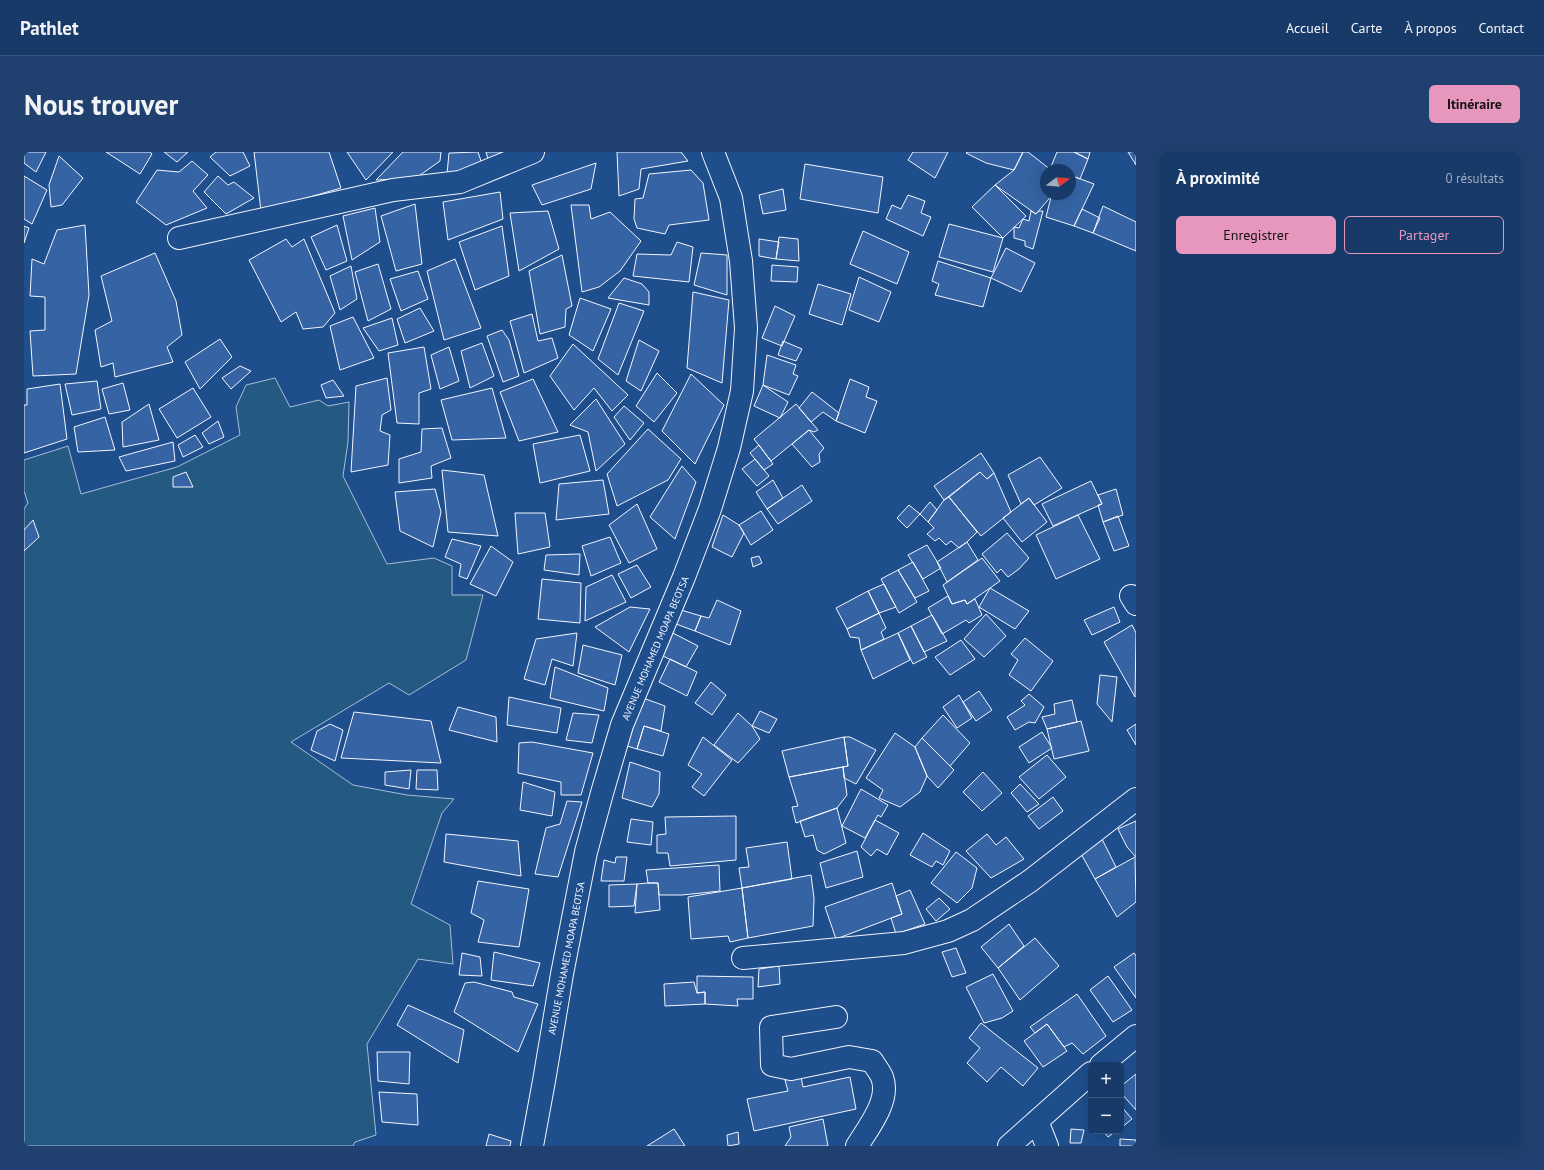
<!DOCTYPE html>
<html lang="fr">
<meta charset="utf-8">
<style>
body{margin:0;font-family:"PT Sans",sans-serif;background:#20416f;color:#f1f3f6}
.controls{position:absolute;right:12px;bottom:12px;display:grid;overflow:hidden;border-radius:6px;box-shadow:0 4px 16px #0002}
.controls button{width:36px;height:36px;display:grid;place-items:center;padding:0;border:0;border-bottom:1px solid #36547d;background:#173a69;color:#f1f3f6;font:20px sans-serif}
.compass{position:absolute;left:1016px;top:12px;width:36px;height:36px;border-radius:50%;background:#173a69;box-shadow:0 4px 16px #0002;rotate:74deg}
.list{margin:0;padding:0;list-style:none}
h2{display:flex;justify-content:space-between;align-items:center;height:52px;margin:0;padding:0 16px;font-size:17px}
h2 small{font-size:13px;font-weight:400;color:#9eadc0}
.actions{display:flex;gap:8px;padding:12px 16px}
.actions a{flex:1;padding:9px 0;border:1px solid #e797bd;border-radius:6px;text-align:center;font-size:14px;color:#e797bd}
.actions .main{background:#e797bd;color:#111}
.map{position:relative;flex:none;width:1112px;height:994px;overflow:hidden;border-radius:6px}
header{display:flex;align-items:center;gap:24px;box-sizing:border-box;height:56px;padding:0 20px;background:#173a69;border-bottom:1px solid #36547d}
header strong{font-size:19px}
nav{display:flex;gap:22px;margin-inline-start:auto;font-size:14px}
.intro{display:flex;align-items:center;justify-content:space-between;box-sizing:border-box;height:96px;padding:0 24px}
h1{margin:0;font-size:28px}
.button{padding:10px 18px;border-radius:6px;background:#e797bd;color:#111;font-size:14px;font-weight:700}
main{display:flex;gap:24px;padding:0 24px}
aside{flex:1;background:#173a69;border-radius:6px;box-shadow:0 4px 16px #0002}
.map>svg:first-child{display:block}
</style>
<header>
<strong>Pathlet</strong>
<nav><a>Accueil</a><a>Carte</a><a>À propos</a><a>Contact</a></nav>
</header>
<div class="intro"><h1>Nous trouver</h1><a class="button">Itinéraire</a></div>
<main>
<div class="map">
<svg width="1112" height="994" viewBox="0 0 1112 994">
<rect width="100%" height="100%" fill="#1f4e8c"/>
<path fill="#245a82" stroke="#a8bbd7" d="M251 226 266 255 295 248 304 254 325 250 324 290 319 324 363 412 410 406 428 414V443H459L442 508 385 543 365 531 267 590 329 633 383 643 430 647 418 661 387 752 426 773 429 812 394 807 343 892 352 983 331 990 329 994H0V357L4 351 0 339V308L44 294 57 342 153 315 216 283 212 255 222 233Z"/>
<path fill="#3563a3" stroke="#f2f6ff" d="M0 0H22L12 20 0 11Z
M82 0H126L128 2 116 22Z
M140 0H164L153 10Z
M192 0H219L226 14 206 24 186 5Z
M230 0H305L317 36 237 59Z
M323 0H369L342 28Z
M379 0H417L416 9 392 26 352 28Z
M454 0 458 12 423 22 425 1Z
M462 0H485L465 10Z
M593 0H657L664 9 617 17 615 37 595 44Z
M889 0H924L911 26 884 8Z
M943 0H999L990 18 962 11 942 1Z
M999 0H1004L1027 18H1022V42H1029L1012 62 971 33 990 18Z
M1033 0H1050L1064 7 1056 27 1046 23V18L1026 17Z
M1050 0H1066L1064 7Z
M1104 0H1112V13Z
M35 4 59 26 38 53 27 55 25 33Z
M168 9 184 23 169 39 183 56 142 73 112 50 133 18 155 20Z
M572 11 567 37 518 53 508 33Z
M781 12 859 25 854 61 776 47Z
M667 18 679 31 685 68 645 73 641 82 613 76 610 67 611 47 619 46 625 22Z
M1046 23 1070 32 1050 74 1022 65 1027 45 1029 42H1046Z
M0 24 23 38 8 72 0 67Z
M194 24 204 33 210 30 230 46 202 62 180 40Z
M971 33 1002 64 979 86 948 55Z
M759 37 762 58 739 62 735 43Z
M476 40 479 67 424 88 419 50Z
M884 43 901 49 897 61 907 65 899 84 862 67 868 53 877 57Z
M391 52 398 112 372 119 357 64Z
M547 53H565L567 67 586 60 617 89 596 119 575 135 558 140Z
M1079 54 1112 70V99L1069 81Z
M351 56 356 90 328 108 319 64Z
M1058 57 1076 66 1069 81 1050 74Z
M524 59 535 97 495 119 486 61Z
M1007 59 1012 62 1015 59H1019L1009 97 1001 94V89L990 86V75L995 76 999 67 1005 69Z
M925 72 979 86 969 120 915 105Z
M61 73 65 143 52 222 9 224 6 179 21 178V145L6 144 8 107 20 112 33 78Z
M313 73 323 109 302 118 287 85Z
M0 74 5 76 0 91Z
M478 74 485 124 451 138 435 90Z
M839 79 885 100 873 132 826 112Z
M755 85 774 87 775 109 752 107Z
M262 87 268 95 280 87 311 161 299 175 279 177 272 160 257 170 225 108Z
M735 87 755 90 752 107 735 104Z
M653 90 669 95 665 130 609 124 613 102 647 103Z
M982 96 1011 111 997 140 967 126Z
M131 101 152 149 158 183 143 195 149 210 91 225 89 211 77 215 71 178 88 169 77 124Z
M677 101 703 103V143L670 133Z
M538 103 548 154 542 157 541 175 516 182 505 119Z
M431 107 457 176 420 188 403 119Z
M914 109 967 126 959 155 911 143 915 132 908 129Z
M354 112 367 157 344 169 331 120Z
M748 113 774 115 773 130 747 129Z
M327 114 333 147 316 158 306 124Z
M394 119 404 147 377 159 366 127Z
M835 125 867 140 855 170 825 158Z
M600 126 618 132 625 140V153L584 146Z
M794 132 827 142 818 173 785 162Z
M669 140 705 148 698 231 663 216Z
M556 146 587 157 569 199 545 183Z
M595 151 620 159 594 223 574 207Z
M751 154 771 164 758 194 738 186Z
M396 156 410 179 381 191 373 167Z
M508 162 514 189 528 186 534 206 500 221 486 169Z
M329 165 350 206 316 218 306 174Z
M368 166 374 193 355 199 339 176Z
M478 178 485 188 495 224 479 230 463 184Z
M196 187 208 205 176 237 161 210Z
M615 188 635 199 617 239 602 229Z
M759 189 778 197 772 209 754 203Z
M458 191 470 224 446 236 437 199Z
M549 192 604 243 588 259 570 236 550 258 526 224Z
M400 195 407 237 395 241V272L373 271 364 201Z
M425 195 435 229 416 237 407 203Z
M743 203 772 213 769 222 774 224 765 243 739 233Z
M216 214 227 219 207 237 198 226Z
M633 221 653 241 630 270 612 254Z
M667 222 700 253 671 312 638 279Z
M363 226 367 258 358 263 356 279 366 283 364 313 327 320 332 234Z
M509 227 534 280 495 289 476 240Z
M826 227 845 235 842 245 853 249 841 281 812 269Z
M309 228 320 244 302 246 297 233Z
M73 229 77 257 48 263 41 232Z
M99 231 106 258 85 262 78 237Z
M36 232 43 287 0 301V253H3V237Z
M739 233 764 250 756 266 730 254Z
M169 236 187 265 153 286 135 257Z
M468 236 482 286 428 288 417 248Z
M788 240 815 261 812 269 799 260 787 270 775 256Z
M572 247 601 292 572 319 564 280 546 273Z
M125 252 135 288 99 295 98 270Z
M772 252 794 278 790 280 785 278 747 309 730 287Z
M600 254 620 271 606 288 590 265Z
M81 265 91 298 54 300 50 275Z
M194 269 200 285 185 292 178 281Z
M418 276 427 306 407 314 408 326 375 331V307L397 300 398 277Z
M624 277 657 307 644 328 593 354 583 322Z
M785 278 800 296 795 302 796 310 788 315 768 292Z
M171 283 179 295 159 305 154 293Z
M556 283 566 319 516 331 509 292Z
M149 290 151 309 102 319 95 305Z
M735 293 749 312 740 318 726 301Z
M957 301 970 321 963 327 956 320 920 348 910 334Z
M1016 305 1038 336 1010 353 1005 346 997 352 984 323Z
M731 307 745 324 733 334 718 317Z
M658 314 672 330 651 387 626 365Z
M418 318 460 323 474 384 424 380Z
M162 320 169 335H149V325Z
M956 320 963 327 970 321 987 360 957 384 925 345Z
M579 328 585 362 532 368 535 332Z
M749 328 759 346 743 357 732 340Z
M1067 329 1078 352 1029 374 1018 352Z
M778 333 788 349 754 372 743 357Z
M411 337 417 360 409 395 376 379 371 340Z
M1092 337 1099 363 1079 370 1074 353 1078 352 1074 343Z
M925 345 953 380 943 390 935 396 927 389 922 393 915 386 911 389 903 382 910 376 904 370 920 348Z
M1005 346 1023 370 998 390 979 366Z
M906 350 913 358 904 370 896 362Z
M613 352 633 397 605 411 585 373Z
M885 353 896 362 883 376 873 366Z
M737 359 749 378 727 393 715 373Z
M491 361H521L526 395 494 402Z
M699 363 715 373 720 381 708 405 688 395Z
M1054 363 1076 407 1032 427 1012 383Z
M1094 364 1105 394 1090 399 1079 370Z
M9 368 15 385 0 399V378Z
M983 381 1005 406 995 417 984 425 977 417 973 421 958 402Z
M586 385 597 411 567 424 558 394Z
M428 387 457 394 443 427 435 424 437 412 421 405Z
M943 390 954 408 923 430 913 410Z
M903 393 917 416 899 427 884 403Z
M467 394 489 410 472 444 446 432Z
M556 402 555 423 520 418 522 403Z
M735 404 738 411 729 415 727 406Z
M958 406 976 429 943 452 941 448 928 452 919 433Z
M889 410 905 439 891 446 874 418Z
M613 413 627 435 607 446 594 422Z
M874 418 893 450 875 461 857 427Z
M588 423 602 450 561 469 562 435Z
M518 427 557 431 556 471 514 467Z
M860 432 872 455 855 461 844 439Z
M966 436 1005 459 991 477 955 455Z
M844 439 855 461 823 477 812 456Z
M924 444 928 452 941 448 943 452 951 447 958 463 945 471 942 468 918 482 904 456Z
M693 448 717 459 706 493 671 479 677 464 685 466Z
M606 455 626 457 605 500 571 475Z
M1090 455 1096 470 1068 483 1060 468Z
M657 458 677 464 671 479 652 472Z
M855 461 862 476 857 480 860 487 837 498 835 486 826 485 823 477Z
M962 462 982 484 960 505 940 487Z
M908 463 923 489 900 500 887 474Z
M1108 473 1112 481 1111 545 1080 490Z
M887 474 903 505 889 512 874 481Z
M553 481 549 514 528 507 521 533 500 527 512 487Z
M649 481 674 494 662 515 639 504Z
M874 481 886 508 849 527 837 498Z
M1001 486 1029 509 1007 539 985 523 994 508 987 502Z
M937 488 951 507 926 523 911 505Z
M559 493 598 503 591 533 554 521Z
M646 507 673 520 663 544 635 530Z
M531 515 584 536 580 559 526 546Z
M1076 523 1093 525 1088 570 1073 552Z
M687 530 702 543 688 563 671 551Z
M955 539 968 558 952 569 939 550Z
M1005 542 1020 555 1011 571 1005 570 991 578 983 565 1001 553 997 549Z
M935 543 948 566 933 576 919 555Z
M485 545 537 556 533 581 483 573Z
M619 546 641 554 637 579 620 574 613 597 603 594Z
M1048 548 1053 570 1023 577 1018 565 1031 562 1030 552Z
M434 555 472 565 473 590 425 578Z
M736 559 753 567 745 581 728 574Z
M330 560 407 569 417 611 317 606Z
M549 561 575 563 568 591 542 588Z
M714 561 728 574 736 587 714 611 690 593Z
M919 563 946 591 926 614 898 586Z
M1057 569 1065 599 1030 607 1023 577Z
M306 572 319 578 311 609 287 598 293 579Z
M1112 572V593L1103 578Z
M620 574 645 582 639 604 613 597Z
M1018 580 1028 596 1005 611 995 595Z
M871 581 891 595 903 624 896 640 876 655 855 646 859 638 842 626Z
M679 585 708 608 680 644 668 635 678 622 664 613Z
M820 585 824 614 765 625 758 599Z
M820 585H826L852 598 832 632 820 626 819 615 824 614Z
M898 586 930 618 914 636 903 624 891 595Z
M508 590 569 601 557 643H537V630L494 621 495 591Z
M1023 603 1042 625 1015 647 995 625Z
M606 610 636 620 635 642 628 655 598 646Z
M819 615 823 643 813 656 772 671 768 655 774 654 765 625Z
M387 618 385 637 361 633V620Z
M393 618H413L414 638 392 637Z
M959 620 978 641 958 659 939 640Z
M499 630 531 640 528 664 496 658Z
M996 632 1015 652 1003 660 987 641Z
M837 637 864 653 857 665 854 663 841 686 818 674Z
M1029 645 1039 659 1015 677 1004 664Z
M543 649 558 650 534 725 511 722 522 676 536 672Z
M813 656 822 691 800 702 793 698 789 683 781 685 776 669Z
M712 664V708L646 714 644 701H633V683L642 682 641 665Z
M607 667 629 670 627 693 603 690Z
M851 668 875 681 863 703 853 697 847 704 837 695Z
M1112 669V705L1103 695 1094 677Z
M899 681 926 699 919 713 912 709 908 715 886 703Z
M422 682 494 689 497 724 420 710Z
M963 682 972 693 982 685 1000 707 967 726 942 699Z
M1078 687 1092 715 1071 727 1056 700Z
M763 690 768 727 718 736 715 716 725 715 722 696Z
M833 699 839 725 802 736 796 711Z
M932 700 953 716 948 736 933 751 907 731Z
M592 705H603L600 729H577L580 708 591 711Z
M1111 705 1112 750 1093 765 1071 727Z
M695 713 696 739 658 743H635L634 731H624L622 718Z
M787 723 790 746 789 774 724 786 718 736Z
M454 729 505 737 495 795 454 790 460 768 447 761Z
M624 731H634L636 758 611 761 613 732Z
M868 731 878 762 812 787 801 755Z
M613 732 610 754 585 755V733Z
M718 736 724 786 706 790 704 784 667 787 664 745Z
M886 738 901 772 872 782 867 766 878 762 872 744Z
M915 746 926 757 912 769 902 757Z
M985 772 1000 794 974 816 957 795Z
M1011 786 1035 814 996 848 974 816Z
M932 796 942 821 928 825 918 800Z
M470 800 516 811 509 834 467 828Z
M438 801 456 805 458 824 435 823Z
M1110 801 1112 804V846L1090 815Z
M755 814 756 832 734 835 735 817Z
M969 822 989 859 978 866 960 871 942 835Z
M673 824 729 825V847H713L714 854 681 852V840L673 841Z
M1084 824 1108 858 1089 870 1066 838Z
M450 830 488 840 490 845 514 852 494 900 430 860 441 831Z
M670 830 673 841 681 840V852L641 854 640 832Z
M1053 842 1082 884 1059 902 1048 891 1040 895 1023 872 1011 881 1006 875Z
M384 853 440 878 434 911 373 873Z
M957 871 1014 916 999 934 977 915 963 930 943 911 956 896 945 886Z
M1023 872 1043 899 1019 915 1000 889Z
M353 900H386L385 932 354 929Z
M1112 922V958L1097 941V934Z
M777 925 779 935 826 925 832 957 730 979 723 947 764 939 761 928Z
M355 940 393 942 394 973 358 970Z
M1097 954 1108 967 1097 976Z
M799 967 804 994H761L767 985 765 975Z
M650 977 661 994H623Z
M1047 977 1060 978 1057 991H1046Z
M1079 979H1092L1084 985Z
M714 980 715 992 704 994 703 983Z
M465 982 487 989 486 994H462Z
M1096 987 1112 988V994H1096Z"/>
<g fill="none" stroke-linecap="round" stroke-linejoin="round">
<defs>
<path id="minor" d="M155 86 369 38 436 30 509 0
M1107 444 1112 452
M719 806 880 791 924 779 948 768 1006 729 1112 647
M812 865 747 875 748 913 767 917 825 905 848 909C851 914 856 920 858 925 867 948 844 976 833 994
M1077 913 1112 884
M1013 969 1023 994
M985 994 1067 921"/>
<path id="major" d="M508 994 520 929 538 822 562 700 578 641 598 573 660 425 686 357 705 296 718 239 722 176 717 109 707 46 689 0"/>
</defs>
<use href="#minor" stroke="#f2f6ff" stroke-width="24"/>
<use href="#major" stroke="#f2f6ff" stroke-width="24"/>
<use href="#minor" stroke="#1f4e8c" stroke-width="22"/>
<use href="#major" stroke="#1f4e8c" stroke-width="22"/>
</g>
<g text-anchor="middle" stroke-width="3" stroke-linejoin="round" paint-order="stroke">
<g font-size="10" fill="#f2f6ff" stroke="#1f4e8c">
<text transform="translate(631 496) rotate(-67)" y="4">AVENUE MOHAMED MOAPA BEOTSA</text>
<text transform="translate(542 806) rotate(-79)" y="4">AVENUE MOHAMED MOAPA BEOTSA</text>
</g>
</g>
</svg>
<div class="controls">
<button>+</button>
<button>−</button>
</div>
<svg class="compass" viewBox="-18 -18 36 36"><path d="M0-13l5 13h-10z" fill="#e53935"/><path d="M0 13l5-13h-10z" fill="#9eadc0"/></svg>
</div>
<aside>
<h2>À proximité<small>0 résultats</small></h2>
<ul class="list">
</ul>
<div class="actions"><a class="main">Enregistrer</a><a>Partager</a></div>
</aside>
</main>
